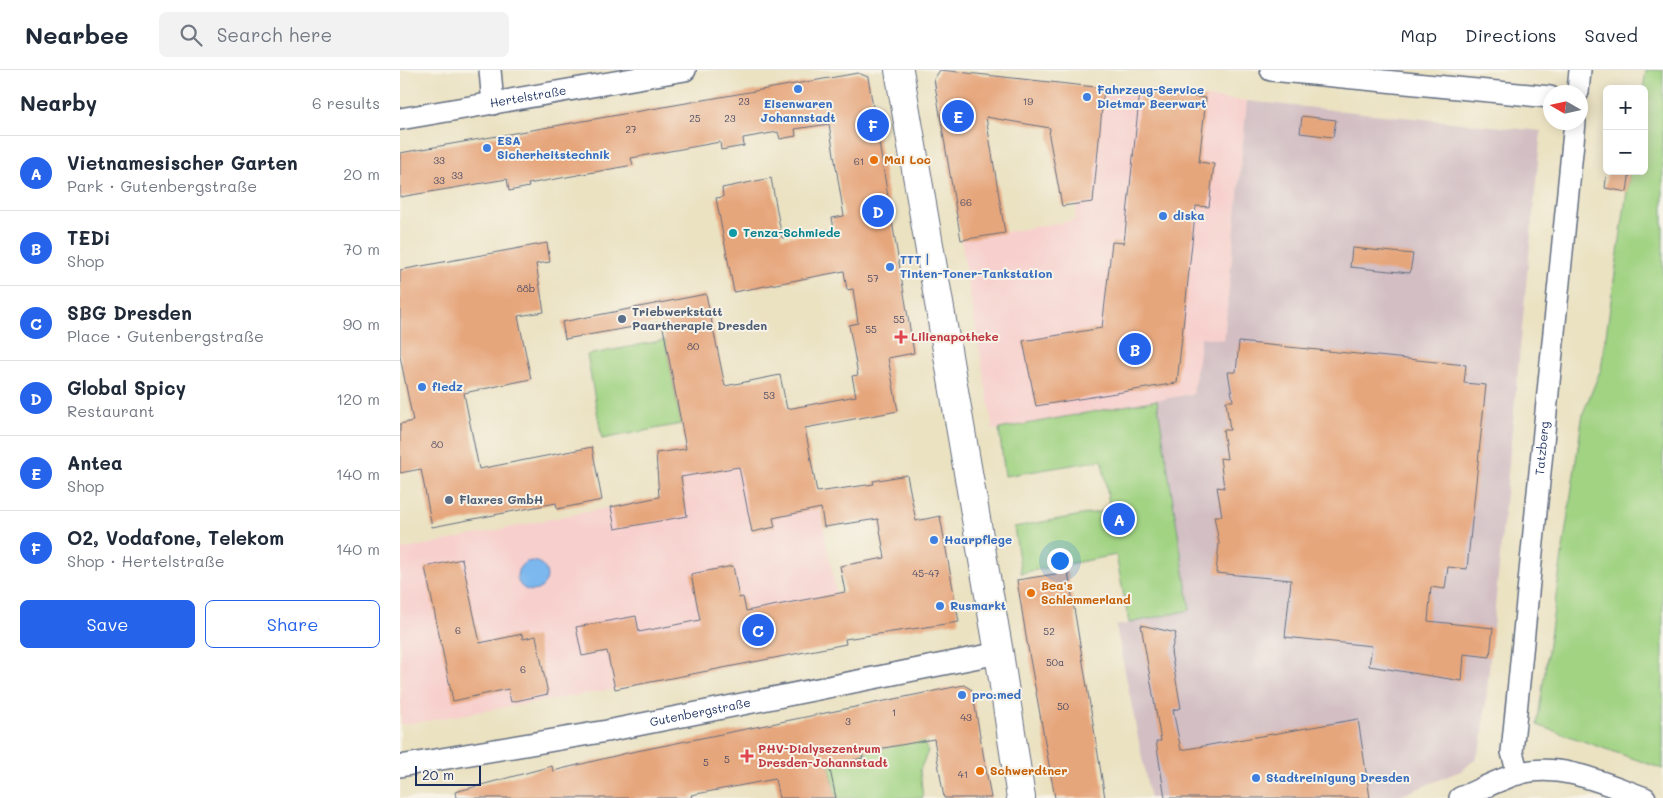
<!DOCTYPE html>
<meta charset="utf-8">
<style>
body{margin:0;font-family:Mali,sans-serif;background:#f2f2f3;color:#1f2937}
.controls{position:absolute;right:15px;top:15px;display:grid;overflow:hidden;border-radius:8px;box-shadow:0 2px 12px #0003}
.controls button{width:45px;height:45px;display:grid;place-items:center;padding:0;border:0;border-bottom:1px solid #e0e1e3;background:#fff;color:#1f2937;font:25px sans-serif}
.compass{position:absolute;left:1143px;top:15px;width:45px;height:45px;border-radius:50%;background:#fff;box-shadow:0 2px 12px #0003;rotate:279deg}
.scale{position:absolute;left:15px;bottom:12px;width:66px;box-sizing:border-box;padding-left:5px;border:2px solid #1b2f5e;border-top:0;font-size:14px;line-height:18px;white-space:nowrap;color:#1b2f5e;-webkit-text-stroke:4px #f7f3e8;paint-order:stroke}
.you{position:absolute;left:659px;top:490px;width:18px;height:18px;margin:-12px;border:4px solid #fff;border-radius:50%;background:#1a73e8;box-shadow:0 0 0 8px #1a73e833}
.badge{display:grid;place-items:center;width:32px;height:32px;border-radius:50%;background:#2563eb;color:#fff;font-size:16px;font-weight:700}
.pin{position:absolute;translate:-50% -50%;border:2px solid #fff;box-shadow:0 1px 5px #0006}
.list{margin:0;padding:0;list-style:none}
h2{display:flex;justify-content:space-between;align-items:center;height:65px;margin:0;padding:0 20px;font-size:21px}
h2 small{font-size:16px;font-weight:400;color:#747a83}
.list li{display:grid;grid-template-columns:32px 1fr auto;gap:15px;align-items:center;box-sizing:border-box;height:75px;padding:0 20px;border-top:1px solid #e0e1e3}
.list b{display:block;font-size:19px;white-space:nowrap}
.list p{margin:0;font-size:16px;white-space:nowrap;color:#747a83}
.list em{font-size:16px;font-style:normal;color:#747a83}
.actions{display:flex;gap:10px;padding:15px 20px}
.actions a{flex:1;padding:11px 0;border:1px solid #2563eb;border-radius:8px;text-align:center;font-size:18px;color:#2563eb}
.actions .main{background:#2563eb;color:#fff}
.icon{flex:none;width:28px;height:28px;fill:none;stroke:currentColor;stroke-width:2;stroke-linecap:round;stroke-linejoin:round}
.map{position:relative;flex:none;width:1263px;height:728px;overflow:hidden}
header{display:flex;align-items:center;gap:30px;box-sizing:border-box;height:70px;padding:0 25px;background:#fff;border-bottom:1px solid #e0e1e3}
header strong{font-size:24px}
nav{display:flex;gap:28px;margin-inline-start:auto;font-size:18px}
.search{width:350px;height:45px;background:#f2f2f3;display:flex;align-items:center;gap:12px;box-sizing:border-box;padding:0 18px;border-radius:8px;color:#747a83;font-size:19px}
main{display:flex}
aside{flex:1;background:#fff}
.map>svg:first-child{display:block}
</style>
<header>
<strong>Nearbee</strong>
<div class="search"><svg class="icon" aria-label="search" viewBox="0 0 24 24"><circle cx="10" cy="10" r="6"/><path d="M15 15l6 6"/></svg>Search here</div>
<nav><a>Map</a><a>Directions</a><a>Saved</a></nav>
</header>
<main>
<aside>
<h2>Nearby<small>6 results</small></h2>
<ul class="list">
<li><span class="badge">A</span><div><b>Vietnamesischer Garten</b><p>Park · Gutenbergstraße</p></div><em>20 m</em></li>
<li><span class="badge">B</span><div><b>TEDi</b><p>Shop</p></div><em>70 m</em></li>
<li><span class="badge">C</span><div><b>SBG Dresden</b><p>Place · Gutenbergstraße</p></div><em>90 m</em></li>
<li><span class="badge">D</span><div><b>Global Spicy</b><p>Restaurant</p></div><em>120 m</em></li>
<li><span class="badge">E</span><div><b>Antea</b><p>Shop</p></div><em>140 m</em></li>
<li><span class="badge">F</span><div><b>O2, Vodafone, Telekom</b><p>Shop · Hertelstraße</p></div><em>140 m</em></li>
</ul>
<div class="actions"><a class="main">Save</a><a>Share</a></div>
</aside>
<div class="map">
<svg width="1263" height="728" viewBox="0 0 1263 728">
<rect width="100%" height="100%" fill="#f7f3e8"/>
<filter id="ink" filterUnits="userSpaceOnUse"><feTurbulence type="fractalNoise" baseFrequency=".02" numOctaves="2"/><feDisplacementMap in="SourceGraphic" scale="10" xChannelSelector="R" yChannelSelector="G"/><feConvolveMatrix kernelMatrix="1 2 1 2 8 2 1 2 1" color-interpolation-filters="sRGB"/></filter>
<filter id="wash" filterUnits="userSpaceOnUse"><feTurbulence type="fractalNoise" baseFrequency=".0096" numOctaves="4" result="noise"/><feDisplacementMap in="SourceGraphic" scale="20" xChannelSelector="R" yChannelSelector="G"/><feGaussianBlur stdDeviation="1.12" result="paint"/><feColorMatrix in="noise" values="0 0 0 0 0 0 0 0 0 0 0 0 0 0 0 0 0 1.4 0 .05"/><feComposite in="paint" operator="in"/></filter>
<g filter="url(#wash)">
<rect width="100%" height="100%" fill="#ebe2c2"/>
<path fill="#f7d0cd" d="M704 18 847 31 824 270 801 268 793 324 593 360 561 170 675 150 677 134 699 63Z
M356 365 366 422 415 413 446 574 215 619 1 655 0 480 259 427 256 383Z"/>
<path fill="#d2bec3" d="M847 31 1141 61 1082 672 1076 688 1063 700 995 728H750L716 556 790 540 757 330 793 324 801 267 824 270Z"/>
<path fill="#a1d383" stroke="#5e8170" d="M1246 0H1263V699L1137 655 1183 343 1201 299 1230 101H1244L1243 19Z
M265 270 281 354 202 369 187 285Z
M757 330 790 540 729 553 716 485 621 503 614 457 710 440 702 390 605 406 599 359Z
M522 670 528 681 520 700 523 728H436L428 688 446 691 463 688 462 682Z"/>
<path fill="#7cb8ee" stroke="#4c74a6" d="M117 506a15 15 0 1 1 30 0a15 15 0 1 1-30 0Z"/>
<g id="blocks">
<path fill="#e6a67c" d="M540 0 704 18 693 132 662 136 649 66 650 58 586 47 605 163 561 170 534 9Z
M458 3 468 7 514 283 488 288 498 341 405 358 417 422 474 414 473 411 507 405 516 451 540 446 559 552 445 569 446 574 215 619 207 581 182 586 176 557 236 546 239 562 300 550 291 504 333 496 339 528 343 527 346 541 445 522 440 496 485 488 478 449 424 457 421 438 373 448 375 457 352 462 339 397 281 407 287 446 215 459 211 437 259 427 256 383 286 379 262 252 165 269 162 252 306 224 325 316 380 305 387 339 456 326 452 306 458 305 449 255 458 253 453 219 447 220 444 201 334 222 316 128 323 127 322 118 371 108 382 168 434 159 432 148 444 146 429 54 395 59 396 66 380 69 378 62 343 68 344 76 321 80 320 72 231 88 233 95 128 114 129 117 109 121 107 109 0 127V83Z
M740 21 806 28 799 92 814 94 809 137 796 136 777 313 636 336 623 271 702 258 712 172 724 173Z
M902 46 936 50 933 67 900 63Z
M1207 101H1230L1227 122 1205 118Z
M147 173 150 192 136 194 144 242 118 246 131 309 64 323 79 399 192 377 202 430 157 439 156 433 32 457 21 399 0 403V354L13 351 0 286V200Z
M952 178 1013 184 1010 203 950 197Z
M839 272 1066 295 1064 313 1086 315 1067 499 1048 497 1045 519 1031 517 1028 551 1093 558 1090 587 1064 584 1062 611 969 596 972 576 885 567 891 510 816 503 819 473 814 446H822L817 417 824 418 820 388 827 389 823 360H830L826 331H833L828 302H836Z
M62 489 80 573 122 564 123 569 136 566 148 624 111 632 108 619 53 631 25 497Z
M668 502 693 653 705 728H655L627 572 617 510Z
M741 555 776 563 771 582 781 638 773 640 781 680 958 649 970 728H765L756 671H761Z
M564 615 572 620 591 728H544L534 669 462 682 463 688 429 695 436 728H379L375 709 291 725 292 728H56L55 722 152 696 153 701 227 683Z"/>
</g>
</g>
<g filter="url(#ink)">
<use href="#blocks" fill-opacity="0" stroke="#646e81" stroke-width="1"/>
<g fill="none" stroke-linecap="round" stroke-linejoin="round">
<defs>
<g id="minor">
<path d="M90 0 93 34"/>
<path d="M871 0 1150 27"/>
<path d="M1178 22 1180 0"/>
<path id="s1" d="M0 49 285 0"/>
<path id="s2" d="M0 696 207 661 599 583"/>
<path id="s3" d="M1118 704 1112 682 1175 52"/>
<path d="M1060 728C1079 720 1098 710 1117 704 1160 691 1205 714 1245 728"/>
</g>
<path id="tertiary" d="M499 0 599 583 621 728"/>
</defs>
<use href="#minor" stroke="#646e81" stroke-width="24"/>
<use href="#tertiary" stroke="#646e81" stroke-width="30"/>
<use href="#minor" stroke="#fff" stroke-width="21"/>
<use href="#tertiary" stroke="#fff" stroke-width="28"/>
</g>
</g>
<g fill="#3f7fe0" stroke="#f7f3e8" stroke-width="2">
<circle cx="398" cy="19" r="5"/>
<circle cx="687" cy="27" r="5"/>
<circle cx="87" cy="78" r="5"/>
<circle cx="763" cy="146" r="5"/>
<circle cx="490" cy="197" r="5"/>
<circle cx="22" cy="317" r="5"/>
<circle cx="534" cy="470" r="5"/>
<circle cx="540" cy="536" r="5"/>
<circle cx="562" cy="625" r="5"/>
<circle cx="856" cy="708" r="5"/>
</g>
<g fill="#e8710a" stroke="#f7f3e8" stroke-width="2">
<circle cx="474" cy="90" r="5"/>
<circle cx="631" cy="523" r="5"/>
<circle cx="580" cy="701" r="5"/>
</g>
<circle fill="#0f9aa8" stroke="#f7f3e8" stroke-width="2" cx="333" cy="163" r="5"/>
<g fill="#5c6f8a" stroke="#f7f3e8" stroke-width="2">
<circle cx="222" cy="249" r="5"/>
<circle cx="49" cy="430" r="5"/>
</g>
<g fill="#e0444e" stroke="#f7f3e8" stroke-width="2">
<path d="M498.5 259.5h5v5h5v5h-5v5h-5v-5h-5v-5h5z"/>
<path d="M344.5 678.5h5v5h5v5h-5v5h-5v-5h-5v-5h5z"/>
</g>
<g text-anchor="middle" stroke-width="4" stroke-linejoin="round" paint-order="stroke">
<g font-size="10" fill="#4e4d66">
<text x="344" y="35">23</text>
<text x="628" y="35">19</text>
<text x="295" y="52">25</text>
<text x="330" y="52">23</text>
<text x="231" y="63">27</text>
<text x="39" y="94">33</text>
<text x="459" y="95">61</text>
<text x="57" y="109">33</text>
<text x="39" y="114">33</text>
<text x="566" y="136">66</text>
<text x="473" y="212">57</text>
<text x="126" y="222">88b</text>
<text x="499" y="253">55</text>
<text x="471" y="263">55</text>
<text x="293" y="280">80</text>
<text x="369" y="329">53</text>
<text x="37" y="378">80</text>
<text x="526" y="507">45-47</text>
<text x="58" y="564">6</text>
<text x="649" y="565">52</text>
<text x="655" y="596">50a</text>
<text x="123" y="603">6</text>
<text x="663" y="640">50</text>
<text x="494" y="646">1</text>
<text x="566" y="651">43</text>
<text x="448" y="655">3</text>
<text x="327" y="693">5</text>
<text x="306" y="696">5</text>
<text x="563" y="708">41</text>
</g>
<g font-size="12" font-weight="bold" fill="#366cbe" stroke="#f7f3e8" text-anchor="start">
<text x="697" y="24">Fahrzeug-Service<tspan x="697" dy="14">Dietmar Beerwart</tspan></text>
<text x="398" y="38" text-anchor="middle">Eisenwaren<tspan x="398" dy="14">Johannstadt</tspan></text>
<text x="97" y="75">ESA<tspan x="97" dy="14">Sicherheitstechnik</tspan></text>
<text x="773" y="150">diska</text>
<text x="500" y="194">TTT |<tspan x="500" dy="14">Tinten-Toner-Tankstation</tspan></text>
<text x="32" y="321">fiedz</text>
<text x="544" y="474">Haarpflege</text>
<text x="550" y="540">Rusmarkt</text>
<text x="572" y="629">pro:med</text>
<text x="866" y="712">Stadtreinigung Dresden</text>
</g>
<g font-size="12" fill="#1b2f5e" stroke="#f7f3e8">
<text dy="4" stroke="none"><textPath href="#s1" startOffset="130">Hertelstraße</textPath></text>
<text dy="4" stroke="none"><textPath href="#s3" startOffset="328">Tatzberg</textPath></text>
<text dy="4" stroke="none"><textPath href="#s2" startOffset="305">Gutenbergstraße</textPath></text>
</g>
<g font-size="12" font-weight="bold" fill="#c56008" stroke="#f7f3e8" text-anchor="start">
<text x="484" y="94">Mai Loc</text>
<text x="641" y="520">Bea's<tspan x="641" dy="14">Schlemmerland</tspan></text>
<text x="590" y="705">Schwerdtner</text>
</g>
<g font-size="12" font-weight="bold" fill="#0d838f" stroke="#f7f3e8" text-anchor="start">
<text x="343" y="167">Tenza-Schmiede</text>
</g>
<g font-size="12" font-weight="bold" fill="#4e5e75" stroke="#f7f3e8" text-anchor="start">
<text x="232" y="246">Triebwerkstatt<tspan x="232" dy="14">Paartherapie Dresden</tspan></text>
<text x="59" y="434">Flaxres GmbH</text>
</g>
<g font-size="12" font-weight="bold" fill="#be3a42" stroke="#f7f3e8" text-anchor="start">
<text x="511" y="271">Lilienapotheke</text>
<text x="358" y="683">PHV-Dialysezentrum<tspan x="358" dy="14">Dresden-Johannstadt</tspan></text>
</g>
</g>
</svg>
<div class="controls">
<button>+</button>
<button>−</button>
</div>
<svg class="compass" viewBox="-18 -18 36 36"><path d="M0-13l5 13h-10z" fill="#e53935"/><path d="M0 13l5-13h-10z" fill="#747a83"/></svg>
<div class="scale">20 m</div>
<div class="you"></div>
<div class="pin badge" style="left:719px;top:449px">A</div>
<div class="pin badge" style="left:735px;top:279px">B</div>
<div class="pin badge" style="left:358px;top:560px">C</div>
<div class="pin badge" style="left:478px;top:141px">D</div>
<div class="pin badge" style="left:558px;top:46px">E</div>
<div class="pin badge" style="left:473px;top:55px">F</div>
</div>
</main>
